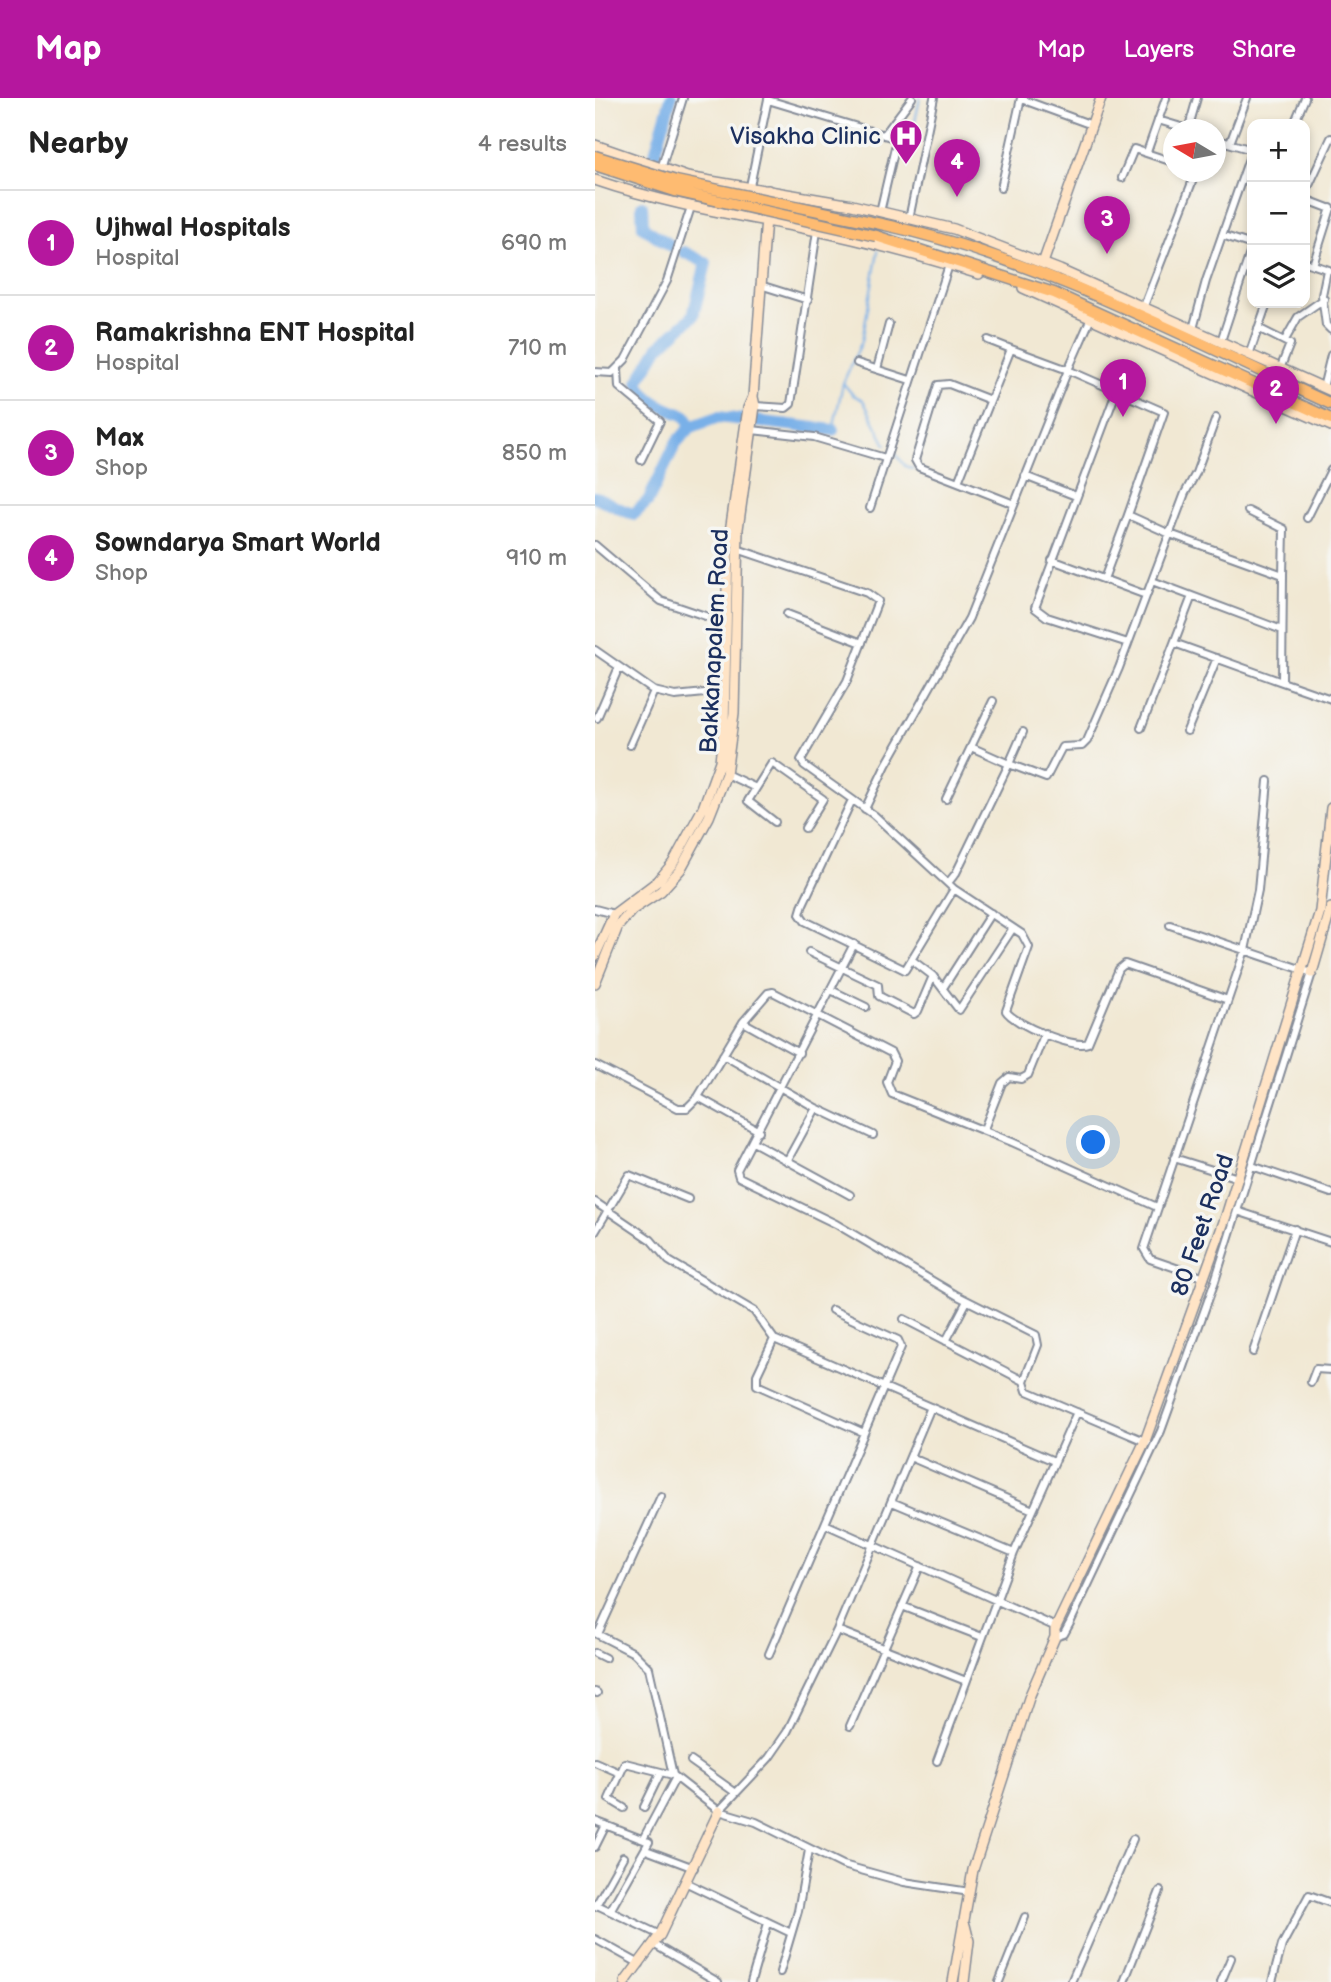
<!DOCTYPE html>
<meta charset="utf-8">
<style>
body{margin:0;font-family:"Balsamiq Sans",sans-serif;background:#f2f2f2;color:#222}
.controls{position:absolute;right:21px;top:21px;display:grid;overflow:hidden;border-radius:14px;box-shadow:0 4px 10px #0003}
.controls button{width:63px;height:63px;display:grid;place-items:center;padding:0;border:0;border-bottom:2px solid #e0e0e0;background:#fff;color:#222;font:35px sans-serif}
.compass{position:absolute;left:568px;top:21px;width:63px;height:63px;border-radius:50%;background:#fff;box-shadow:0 4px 10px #0003;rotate:280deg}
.you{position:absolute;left:499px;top:1045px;width:24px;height:24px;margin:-18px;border:5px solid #fff;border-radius:50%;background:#1a73e8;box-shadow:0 0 0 10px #1a73e833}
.badge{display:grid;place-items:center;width:46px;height:46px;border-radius:50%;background:#b5179e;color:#fff;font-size:23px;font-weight:700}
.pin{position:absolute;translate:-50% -58px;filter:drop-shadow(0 2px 4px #0008)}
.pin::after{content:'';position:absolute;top:37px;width:24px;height:21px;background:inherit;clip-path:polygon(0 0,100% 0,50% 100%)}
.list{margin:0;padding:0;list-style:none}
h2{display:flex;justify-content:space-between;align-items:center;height:91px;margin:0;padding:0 28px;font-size:30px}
h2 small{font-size:23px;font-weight:400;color:#767676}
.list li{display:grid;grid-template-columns:46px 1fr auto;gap:21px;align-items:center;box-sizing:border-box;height:105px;padding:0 28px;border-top:2px solid #e0e0e0}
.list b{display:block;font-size:26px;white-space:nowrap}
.list p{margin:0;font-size:23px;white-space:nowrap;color:#767676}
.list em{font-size:23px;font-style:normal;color:#767676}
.icon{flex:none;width:38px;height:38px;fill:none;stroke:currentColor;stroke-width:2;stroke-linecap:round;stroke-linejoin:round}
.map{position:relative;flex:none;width:736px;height:1884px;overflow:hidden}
header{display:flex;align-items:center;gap:42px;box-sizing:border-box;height:98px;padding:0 35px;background:#b5179e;color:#fff}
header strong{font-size:33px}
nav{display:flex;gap:38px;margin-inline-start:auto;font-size:24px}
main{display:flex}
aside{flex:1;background:#fff}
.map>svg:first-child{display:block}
</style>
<header>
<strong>Map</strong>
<nav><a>Map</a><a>Layers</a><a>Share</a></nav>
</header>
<main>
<aside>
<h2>Nearby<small>4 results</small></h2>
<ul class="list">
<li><span class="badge">1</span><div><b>Ujhwal Hospitals</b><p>Hospital</p></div><em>690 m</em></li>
<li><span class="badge">2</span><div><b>Ramakrishna ENT Hospital</b><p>Hospital</p></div><em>710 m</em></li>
<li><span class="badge">3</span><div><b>Max</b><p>Shop</p></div><em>850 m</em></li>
<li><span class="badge">4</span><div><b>Sowndarya Smart World</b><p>Shop</p></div><em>910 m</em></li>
</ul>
</aside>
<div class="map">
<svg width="736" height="1884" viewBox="0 0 736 1884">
<rect width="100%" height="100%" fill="#f6f6f2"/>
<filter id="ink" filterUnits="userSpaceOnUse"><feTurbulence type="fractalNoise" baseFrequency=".0143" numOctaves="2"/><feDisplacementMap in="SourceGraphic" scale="14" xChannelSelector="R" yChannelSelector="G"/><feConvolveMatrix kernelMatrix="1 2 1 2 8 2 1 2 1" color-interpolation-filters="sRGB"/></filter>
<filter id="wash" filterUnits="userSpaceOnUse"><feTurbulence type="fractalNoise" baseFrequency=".00686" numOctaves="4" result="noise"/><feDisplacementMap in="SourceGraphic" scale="28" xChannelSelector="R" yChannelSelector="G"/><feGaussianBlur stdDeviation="1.57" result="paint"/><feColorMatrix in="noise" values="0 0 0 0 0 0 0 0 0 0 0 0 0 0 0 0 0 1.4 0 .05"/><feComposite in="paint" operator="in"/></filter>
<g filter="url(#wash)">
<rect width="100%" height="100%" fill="#f1e8d3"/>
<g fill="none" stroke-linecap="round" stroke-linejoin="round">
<path stroke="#79b0e8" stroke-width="2" d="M292 112 306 50 319 28 325 0
M248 285 267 243 283 153
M238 332 248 285 258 297 268 302 291 347
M298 352 310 368 318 371"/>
<path stroke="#79b0e8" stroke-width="12" d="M59 59 76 0
M47 108 48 129 78 149
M89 154 111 165 98 218 63 250 43 284C49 303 74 312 91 318L96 329
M0 399C14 404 25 413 39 416L53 403 81 345 96 329 123 319 238 332"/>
</g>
</g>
<g filter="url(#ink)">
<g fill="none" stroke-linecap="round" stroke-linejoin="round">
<defs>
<path id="street" d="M426 1 497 27
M173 2 302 41 285 114
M563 22 593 31
M699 26 710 0
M593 32 602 0
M289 37 317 0
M620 41 657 52
M635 45 652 0
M552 54 571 0
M66 71 88 0
M527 80 539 51 578 64
M155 88 173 1
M406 90 426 0
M710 96 736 40
M710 101 736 111
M314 121 339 0
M627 137 657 147
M710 164 734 172
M718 167 736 110
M732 172 727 197 731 227 736 232
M165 187 213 202
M549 208 601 74
M496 220 473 272 569 314 533 417 575 436 688 477 687 584 736 601
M663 230 695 246 685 271
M598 231 611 183 657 52
M393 242 416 251
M690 242 703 219 729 201
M626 243 657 149
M654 257 672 205
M262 265 315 282
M23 271 24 289 65 323 46 362
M282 271 294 226
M0 274 17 275 30 262 72 183 96 109
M728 290 736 257
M522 292 440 510 452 519 533 545
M160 308 191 310 196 306 222 133
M157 332 219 339 290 360
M430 378 481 398
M363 384 324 369 320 362 343 287 354 286 395 302
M275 410 354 167
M653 413 689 431 688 477
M712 420 736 372
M0 447 66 503 131 525
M142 451 272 495 283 503 252 583 206 662 209 667 279 717 359 791 427 836 434 849 411 913C419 926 478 951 493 945L524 871 530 866 633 902 650 852 663 792 673 683
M457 462 551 497
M509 481 533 417
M557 483 687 532
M597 498 579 545 687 584
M192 516 267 545
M0 552 59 593 80 598 130 593
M2 620 24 569
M546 630 579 545
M592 633 622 560
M35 647 59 593
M376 649 414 666 428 634
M131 676 161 690
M351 701 398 603
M257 702 208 806 205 816 210 823 310 872 359 791
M270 711 291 667 374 520 473 272 416 251 363 384 419 406
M180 724 153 703 177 665 228 701 210 730
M353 785 361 775 414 666 451 680 467 649 487 648 492 643 524 570 590 395 601 375 621 320
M0 811 19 816
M259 846 142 1072 144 1079 241 1126 363 1198 441 1237 443 1247 429 1283 432 1293 552 1344
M214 854 283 887 284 898 319 916 323 913 338 878
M317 862 338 878 364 912 418 830
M348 890 396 815
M236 892 271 909
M148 924 204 955
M128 957 221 1010
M0 967 83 1010H92L103 999 148 924 173 895 178 894 296 955 300 963 292 984 297 996 417 1044 562 1109
M103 999 164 1033
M389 1031 407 985 414 979 426 981 433 977 450 935
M158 1044 255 1097
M579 1060 643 1080
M192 1063 221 1010 278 1037
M657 1068 736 1095
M0 1104 56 1142 74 1163 159 1213 179 1241
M642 1113 736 1144
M0 1134 34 1077 93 1101
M610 1180 555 1161 549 1151 633 902
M309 1221 429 1283
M351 1243 372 1203
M658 1254 700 1131
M716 1284 721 1271 736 1272
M269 1335 162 1287V1277L179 1241 459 1363
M315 1359 438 1412
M297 1404 419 1455
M230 1426 461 1529
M307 1508 387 1539
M242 1532 371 1583
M0 1535 39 1555 54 1570 78 1677 124 1713 161 1724 248 1767 309 1784 375 1794
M3 1536 66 1398
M460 1539 469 1536 475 1525 566 1333 620 1183 717 875 575 827
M0 1555 10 1560
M174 1556 306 1249 303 1242 237 1212
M0 1594 2 1595
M255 1628 325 1468
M96 1663 141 1695
M342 1663 419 1455 482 1314
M0 1664 25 1675
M49 1709 65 1676
M29 1710 14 1701 30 1665 78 1677
M124 1713 174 1660 192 1634 242 1532 336 1309
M0 1723 54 1744 15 1813
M48 1741 80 1681
M0 1749 11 1727
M51 1752 99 1770
M92 1785 196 1835
M0 1806 65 1837
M0 1809 28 1759
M0 1841 45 1866
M60 1847 123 1884
M185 1874 203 1813 214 1752
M156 1884 173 1825
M404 1884 430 1819
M476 1884 538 1741
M529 1884 565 1793
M626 1884 636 1860
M677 1884 687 1847 714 1797 736 1805"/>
<path id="secondary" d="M0 47 92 79 257 107 359 131 465 172 736 293
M0 82C61 103 124 114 187 126 253 138 320 156 384 176
M448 165 506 0
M428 190 736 328
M0 858 19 816 63 783 78 765 108 710 125 663 129 628 133 448 153 310 158 299
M717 875 736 810
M0 885 23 828 37 812 66 793 85 772 114 719 131 676 139 615 143 431 160 308 158 299 173 92
M30 1884 65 1837 124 1713
M358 1884 378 1772 435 1597 460 1539V1531L550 1343 631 1118 725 813 736 710
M369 1884 374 1843 370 1827"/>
<path id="primary" d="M286 126C441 159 592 240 736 306
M281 138 459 195 736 321"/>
</defs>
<use href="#street" stroke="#868c98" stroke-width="10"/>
<use href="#secondary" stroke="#868c98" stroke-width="12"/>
<use href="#primary" stroke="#868c98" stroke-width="13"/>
<use href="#street" stroke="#fff" stroke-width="6"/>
<use href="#secondary" stroke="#ffe4c6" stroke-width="9"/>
<use href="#primary" stroke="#febb71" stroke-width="10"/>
<defs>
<path id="primary-bridge" d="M0 58 81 83 286 126
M0 67 80 93 281 138"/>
</defs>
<use href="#primary-bridge" stroke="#868c98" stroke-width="13" stroke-linecap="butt"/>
<use href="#primary-bridge" stroke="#febb71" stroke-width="10"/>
</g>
</g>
<defs>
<symbol id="hospital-pin" viewBox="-11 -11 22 30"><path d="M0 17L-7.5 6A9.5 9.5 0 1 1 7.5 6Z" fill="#b5179e" stroke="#f6f6f2"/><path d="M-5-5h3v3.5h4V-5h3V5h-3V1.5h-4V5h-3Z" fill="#fff"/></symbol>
</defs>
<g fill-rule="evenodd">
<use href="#hospital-pin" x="292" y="19" width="38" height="52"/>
</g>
<g text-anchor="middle" stroke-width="7" stroke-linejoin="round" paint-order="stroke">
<g font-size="24" fill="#1b2f5e" stroke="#f6f6f2" text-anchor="end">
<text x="286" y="46">Visakha Clinic</text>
</g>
<g font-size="24" fill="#1b2f5e" stroke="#f6f6f2">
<text transform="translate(119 543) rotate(-87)" y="8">Bakkanapalem Road</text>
<text transform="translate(607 1127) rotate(-71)" y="8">80 Feet Road</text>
</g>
</g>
</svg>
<div class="controls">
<button>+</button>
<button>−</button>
<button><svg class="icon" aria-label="layers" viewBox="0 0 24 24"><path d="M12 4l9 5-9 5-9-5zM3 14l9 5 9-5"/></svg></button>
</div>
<svg class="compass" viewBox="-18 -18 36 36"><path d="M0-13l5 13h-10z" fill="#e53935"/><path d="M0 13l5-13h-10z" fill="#767676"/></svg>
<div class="you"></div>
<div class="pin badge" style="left:528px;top:319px">1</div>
<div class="pin badge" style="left:681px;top:326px">2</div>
<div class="pin badge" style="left:512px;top:156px">3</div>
<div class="pin badge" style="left:362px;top:99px">4</div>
</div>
</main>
